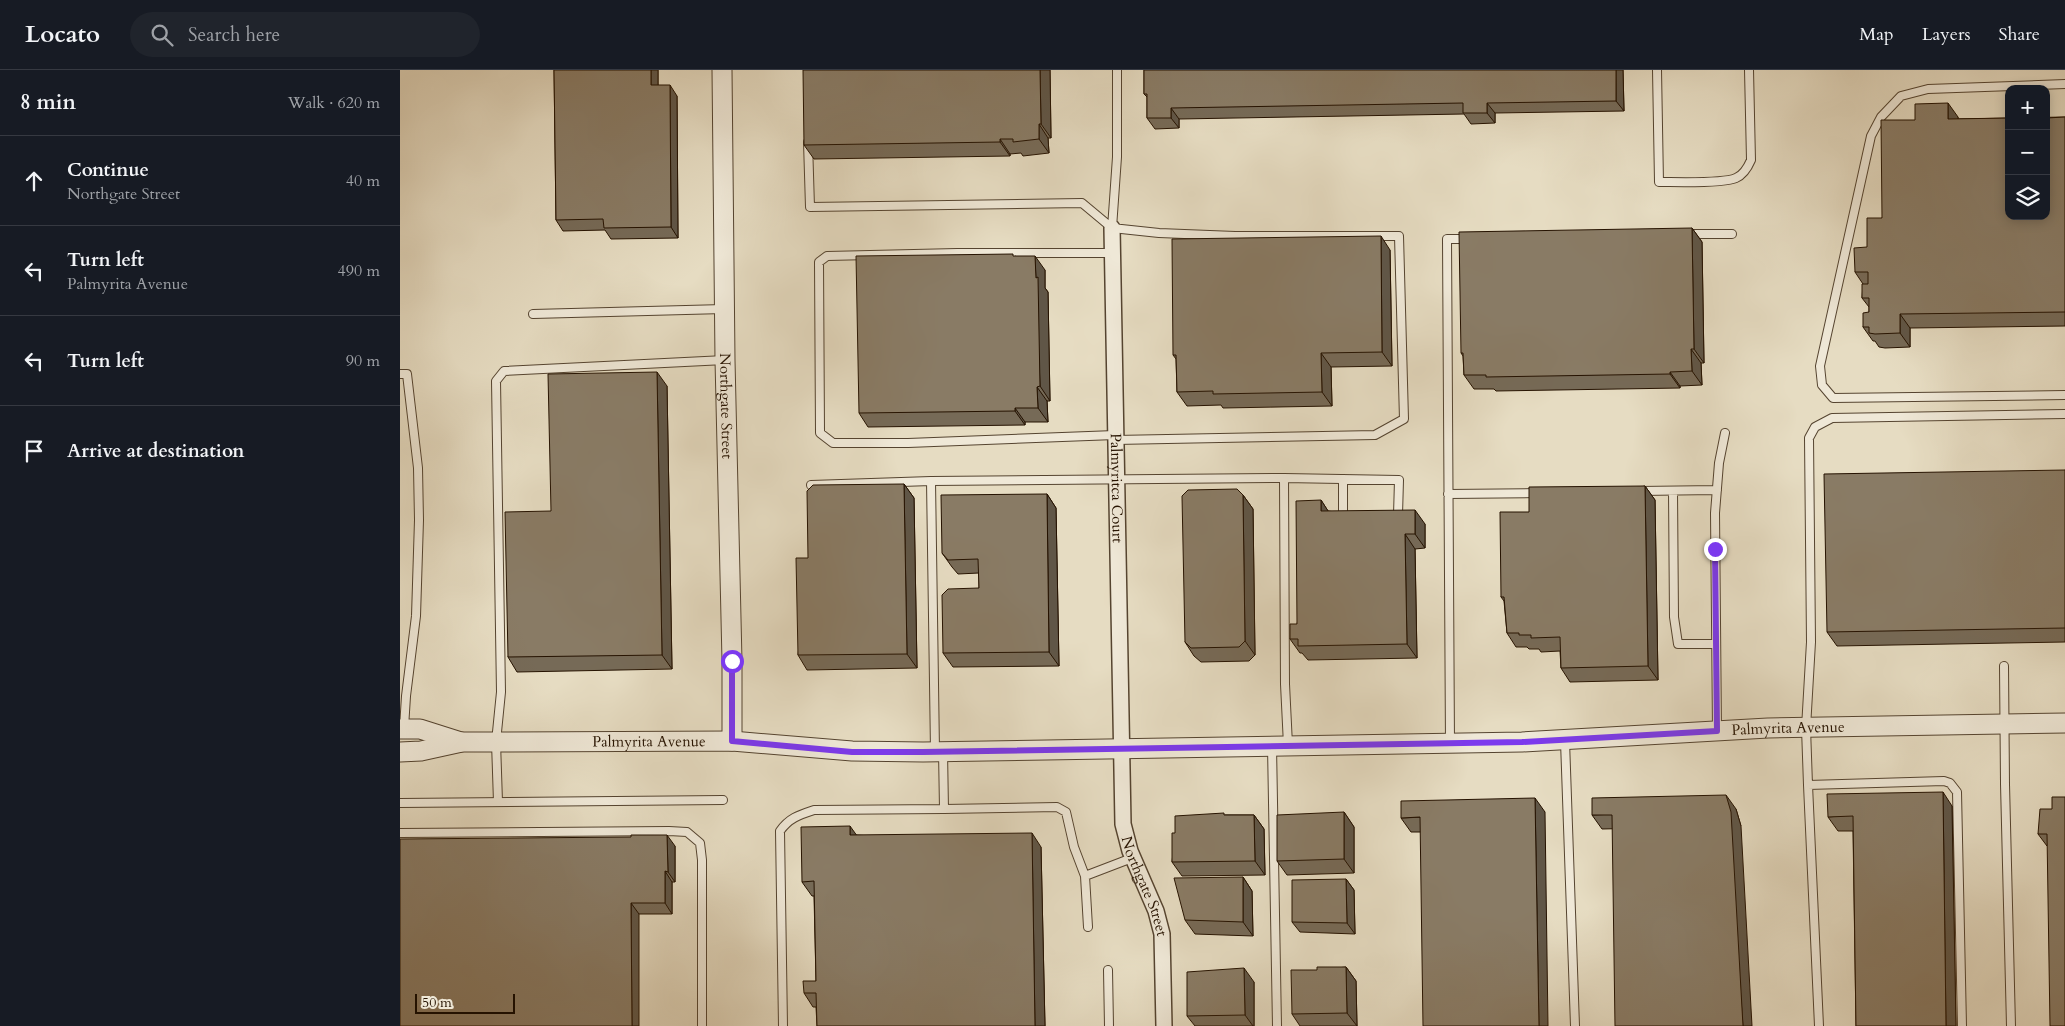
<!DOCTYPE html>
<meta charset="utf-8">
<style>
body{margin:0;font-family:Cardo,serif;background:#20242c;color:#f1f3f6}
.controls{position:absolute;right:15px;top:15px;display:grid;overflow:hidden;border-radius:10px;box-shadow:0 2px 12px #0003}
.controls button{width:45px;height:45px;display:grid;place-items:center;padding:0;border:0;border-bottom:1px solid #363941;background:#171b24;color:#f1f3f6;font:25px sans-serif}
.scale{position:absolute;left:15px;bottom:12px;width:100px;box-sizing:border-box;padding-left:5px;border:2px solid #251200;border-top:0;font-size:14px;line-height:18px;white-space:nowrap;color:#251200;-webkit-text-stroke:4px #efe8d7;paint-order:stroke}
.stop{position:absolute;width:15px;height:15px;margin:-11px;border:4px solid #7c3aed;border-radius:50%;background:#fff}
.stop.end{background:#7c3aed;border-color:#fff;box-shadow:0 1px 5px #0008}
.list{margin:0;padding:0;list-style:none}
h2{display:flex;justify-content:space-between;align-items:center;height:65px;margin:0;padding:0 20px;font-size:21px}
h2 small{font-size:16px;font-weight:400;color:#9ea1a6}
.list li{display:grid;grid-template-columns:32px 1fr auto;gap:15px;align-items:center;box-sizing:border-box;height:90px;padding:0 20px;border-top:1px solid #363941}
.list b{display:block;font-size:19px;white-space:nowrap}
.list p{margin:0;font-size:16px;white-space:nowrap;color:#9ea1a6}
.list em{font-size:16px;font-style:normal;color:#9ea1a6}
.icon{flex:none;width:28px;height:28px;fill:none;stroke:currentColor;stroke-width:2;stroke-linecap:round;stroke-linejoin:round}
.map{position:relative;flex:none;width:1665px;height:956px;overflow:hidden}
header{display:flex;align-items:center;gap:30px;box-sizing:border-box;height:70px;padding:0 25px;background:#171b24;border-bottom:1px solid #363941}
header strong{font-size:24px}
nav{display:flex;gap:28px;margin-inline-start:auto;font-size:18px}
.search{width:350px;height:45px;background:#20242c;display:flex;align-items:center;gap:12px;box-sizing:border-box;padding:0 18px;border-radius:28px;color:#9ea1a6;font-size:19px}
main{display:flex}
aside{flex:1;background:#171b24}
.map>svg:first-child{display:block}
</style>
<header>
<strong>Locato</strong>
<div class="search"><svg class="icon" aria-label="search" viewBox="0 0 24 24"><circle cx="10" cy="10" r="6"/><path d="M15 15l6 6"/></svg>Search here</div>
<nav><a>Map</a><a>Layers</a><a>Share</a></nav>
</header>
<main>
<aside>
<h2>8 min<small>Walk · 620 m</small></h2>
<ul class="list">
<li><svg class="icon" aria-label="ahead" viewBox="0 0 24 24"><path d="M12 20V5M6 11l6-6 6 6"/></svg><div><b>Continue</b><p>Northgate Street</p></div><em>40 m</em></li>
<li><svg class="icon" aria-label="left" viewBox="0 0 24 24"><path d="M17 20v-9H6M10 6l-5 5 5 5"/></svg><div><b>Turn left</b><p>Palmyrita Avenue</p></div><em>490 m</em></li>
<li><svg class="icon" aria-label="left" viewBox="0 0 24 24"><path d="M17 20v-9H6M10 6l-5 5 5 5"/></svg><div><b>Turn left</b></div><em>90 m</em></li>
<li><svg class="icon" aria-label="arrive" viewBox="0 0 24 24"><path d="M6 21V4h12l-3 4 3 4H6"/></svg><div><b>Arrive at destination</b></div></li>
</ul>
</aside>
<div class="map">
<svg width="1665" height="956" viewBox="0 0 1665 956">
<rect width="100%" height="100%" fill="#e6dcc2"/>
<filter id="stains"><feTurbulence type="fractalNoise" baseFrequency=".004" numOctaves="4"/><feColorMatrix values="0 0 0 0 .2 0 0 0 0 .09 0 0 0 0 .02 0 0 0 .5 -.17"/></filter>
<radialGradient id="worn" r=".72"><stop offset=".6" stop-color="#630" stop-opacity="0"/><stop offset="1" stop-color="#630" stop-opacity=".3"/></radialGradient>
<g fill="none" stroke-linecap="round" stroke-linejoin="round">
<defs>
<path id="service" d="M1257 0 1259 112C1275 112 1323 114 1336 108 1343 105 1348 97 1351 90L1349 0
M1665 14 1528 19 1501 26 1481 47 1471 66 1420 296 1422 315 1433 328 1665 325
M408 72 410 137 682 133 712 158 759 163 835 166H999L1004 349 975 365 715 370
M712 158 717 87V0
M1288 164H1332
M712 183H557L427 186 419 192 420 363 433 373H508L715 365
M133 244 324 239
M0 304H7L18 398 19 450 16 546 6 626 4 658
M884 408 999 410 998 445
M943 409V442
M411 415 531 411
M1239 421 1317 420
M1273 421 1274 547 1278 574H1316
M1048 424 1138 423
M1604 596 1605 714 1611 956
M1317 661 1315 443 1319 393 1325 363
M1165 671 1175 956
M1050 673 1047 169H1069
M872 676 877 956
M535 681 531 411 884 408 885 614 888 675
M1408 715 1419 956
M98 732 96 672 101 622 96 311 104 301 325 290
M0 733 323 730
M544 739 657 737 666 742 674 777 685 806 688 857
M0 763 269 761 287 762 300 773 302 790V956
M685 806 732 788
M708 900 709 956
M383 956 380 761C389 748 399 745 414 740L544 739 543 681
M1562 956 1557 722 1550 713 1544 711 1408 715 1406 658 1411 572 1409 368 1415 357 1432 348 1665 344"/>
<g id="minor">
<path id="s1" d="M712 158 723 754 730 781 756 841 762 864 764 956"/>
</g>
<g id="tertiary">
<path id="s2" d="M322 0 325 290 332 591V671"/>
<path d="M0 659H20L61 672"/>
<path id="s3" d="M0 682 21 681 62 672H96L332 671 452 681 523 682 1122 672 1368 658 1665 653"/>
</g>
</defs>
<use href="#service" stroke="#554430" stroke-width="10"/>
<use href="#minor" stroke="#554430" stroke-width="18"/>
<use href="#tertiary" stroke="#554430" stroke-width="21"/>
<use href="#service" stroke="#efe8d7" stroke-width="8"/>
<use href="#minor" stroke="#efe8d7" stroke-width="15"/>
<use href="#tertiary" stroke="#efe8d7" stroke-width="19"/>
</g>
<path fill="#766a57" stroke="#251200" d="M154 0H258V15L277 26 278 168 211 169 205 160 163 161 156 150Z
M650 0 651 68H648L649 83 623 86 621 83 610 84V86L414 89 404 75Z
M744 0H1223L1224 41 1095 43V53L1071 54 1064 44 779 49V58L755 59 747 48V27L744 24Z
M1558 47V49L1665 47V256L1510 258V277L1485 278 1479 277 1475 271H1473L1463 257 1469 242V237L1462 228 1463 214 1455 202 1482 148 1515 50Z
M1292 158 1302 172 1304 293H1301L1302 315 1280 316V318L1096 321 1094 319H1074L1064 305 1063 286 1061 283Z
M990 180 992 296 931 297 932 336 823 338 821 335 787 336 777 322 776 289 773 285Z
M615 186 645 200V218L648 222 650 331H647L648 352H625V355L468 357 459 343Z
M267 316 272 599 117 602 108 587 151 441Z
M1665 400V572L1437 576 1427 562Z
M504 414 514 428 517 598 407 600 398 585 408 488Z
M1245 416 1255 430 1258 610 1170 612 1161 598 1160 581 1141 582 1139 579H1129L1127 577H1116L1107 563 1104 531 1101 527 1129 442Z
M647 424 656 438 659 596 553 597 543 583 579 518V503L558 504 552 497 542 483Z
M843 425 853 439 855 585 849 591 801 592 794 586 785 572Z
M921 430 928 441 1025 454V478L1015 479 1017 588 908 590 902 583H900L890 569 897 554Z
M1665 727 1647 776 1638 764 1652 739Z
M1552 736 1556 956H1456L1453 761H1438L1428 747Z
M1336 739 1341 756 1202 759 1192 745Z
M944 742 954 757V803L887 805 877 791Z
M1145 742 1021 762H1011L1001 748Z
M825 745H854L864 759 865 805 782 806 772 792 775 763Z
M456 765 641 777 645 956H417L416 937H413L404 923 416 911 414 826H412L402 812Z
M275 776V812H272V844H239L0 956Z
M843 807 852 821 853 866 795 864 785 850Z
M946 809 954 820 955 864 900 862 892 852Z
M946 897 956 911 957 956H900L892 944 917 900Z
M854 912V956H795L787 946Z"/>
<path fill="#605647" stroke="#251200" d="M251 0H258V26L251 15Z
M640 0H650L651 68 641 54Z
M1216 0H1223L1224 41 1216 31Z
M270 15 277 26 278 168 271 157Z
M1087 33 1095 43V53L1087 43Z
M1548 33 1558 47V63L1548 49Z
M771 38 779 49V58L771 48Z
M639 54 648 68 649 83 639 69Z
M600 69 610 84V86L600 72Z
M1292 158 1302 172 1304 293 1294 279Z
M981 166 990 180 992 296 982 282Z
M635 186 645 200V218L648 222 650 331 640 316Z
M1500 244 1510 258V277L1500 263Z
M1291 279 1301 293 1302 315 1292 301Z
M921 283 931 297 932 336 922 322Z
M257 302 267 316 272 599 262 585Z
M1270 302 1280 316V318L1270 304Z
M637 317 647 331 648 352 638 338Z
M615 338 625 352V355L615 341Z
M504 414 514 428 517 598 507 584Z
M1245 416 1255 430 1258 610 1248 596Z
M647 424 656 438 659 596 649 582Z
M843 425 853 439 855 585 845 571Z
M921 430 930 444 921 441Z
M1015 440 1025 454V478L1015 464Z
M1005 464 1015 479 1017 588 1007 574Z
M1543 722 1552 736 1556 956H1546Z
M1326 725 1336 739 1341 756 1352 956H1343Z
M1135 728 1145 742 1148 956H1139Z
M944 742 954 757V803L944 789Z
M854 745 864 759 865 805 855 791Z
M450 756 460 770 450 765Z
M632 763 641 777 645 956H635Z
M267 765 275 776V812L268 802Z
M265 801 272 812V844L265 833Z
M843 807 852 821 853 866 843 852Z
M946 809 954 820 955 864 947 853Z
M231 833 239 844V956H232Z
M946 897 956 911 957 956 947 943Z
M844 898 854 912V956H853L845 945Z"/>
<path fill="#897b65" stroke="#251200" d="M154 0H251V15H270L271 157 204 158 203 149 156 150Z
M403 0H640L641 54H639V69L613 72V69H600V72L404 75Z
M744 0H1216V31L1087 33V43H1063V33L771 38V48H747V24H744Z
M1548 33V49L1609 48V146H1646V48L1665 47V242L1500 244V263L1475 264 1469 263V257H1463V243L1469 242V228H1462V214H1468V202H1455L1454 178 1467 177V148H1482L1481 50H1515V34Z
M1292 158 1294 279H1291L1292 301 1270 302V304L1086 307V305H1064L1063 283H1061L1059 162Z
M981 166 982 282 921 283 922 322 813 324V321L777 322 776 285H773L772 169Z
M613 184V186H635L636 208 638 207 640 316 637 317 638 338H615V341L459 343 456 186Z
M257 302 262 585 108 587 105 442 151 441 148 304Z
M1665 400V558L1427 562 1424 404Z
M504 414 507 584 398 585 396 488H408L407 421 413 415Z
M1245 416 1248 596 1161 598 1160 567 1131 568V565H1119V563H1107L1104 527H1101L1100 442H1129V417Z
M837 419 843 425 845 571 839 577 791 578 785 572 782 426 788 420Z
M647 424 649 582 543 583 542 525 548 519 579 518 578 489 548 490 542 483 541 425Z
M921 430V441L1015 440V464H1005L1007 574 898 576V569H890V554H897L896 431Z
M1543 722 1546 956H1456L1453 746 1428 747 1427 724Z
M1326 725 1331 742 1343 956H1215L1212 745H1192V728Z
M1652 727H1665V956H1650L1647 764H1638L1640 739H1652Z
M1135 728 1139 956H1023L1020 747 1001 748V731Z
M944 742V789L877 791V745Z
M824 743V745H854L855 791 772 792V763H775V746Z
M450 756V765L632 763 635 956H417L416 923H404L403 911H416L414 811 402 812 401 757Z
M231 765H267L268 802 265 801V833H231L232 956H0V769L231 767Z
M843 807V852L785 850 774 808Z
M946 809 947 853 892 852V810Z
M917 897H946L947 943 892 944 891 900H917Z
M844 898 845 945 787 946V902Z"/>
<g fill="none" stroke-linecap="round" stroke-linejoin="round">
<path stroke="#7c3aed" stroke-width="6" d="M332 591V671L452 682H523L1122 672 1317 661 1315 479"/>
</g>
<g text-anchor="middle" stroke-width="4.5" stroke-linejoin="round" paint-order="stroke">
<g font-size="15" fill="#251200" stroke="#efe8d7">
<text dy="5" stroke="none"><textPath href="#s2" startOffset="336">Northgate Street</textPath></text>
<text dy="5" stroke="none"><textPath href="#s1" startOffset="260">Palmyritca Court</textPath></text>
<text dy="5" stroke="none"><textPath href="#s3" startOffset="1390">Palmyrita Avenue</textPath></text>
<text dy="5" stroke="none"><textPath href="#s3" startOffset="250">Palmyrita Avenue</textPath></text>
<text dy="5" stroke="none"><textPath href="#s1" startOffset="662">Northgate Street</textPath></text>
</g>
</g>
<rect width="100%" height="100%" filter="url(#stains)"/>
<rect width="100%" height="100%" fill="url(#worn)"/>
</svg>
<div class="controls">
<button>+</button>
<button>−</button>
<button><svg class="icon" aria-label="layers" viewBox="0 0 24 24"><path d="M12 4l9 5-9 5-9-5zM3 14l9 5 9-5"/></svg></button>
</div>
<div class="scale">50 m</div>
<div class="stop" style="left:332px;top:591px"></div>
<div class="stop end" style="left:1315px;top:479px"></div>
</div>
</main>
